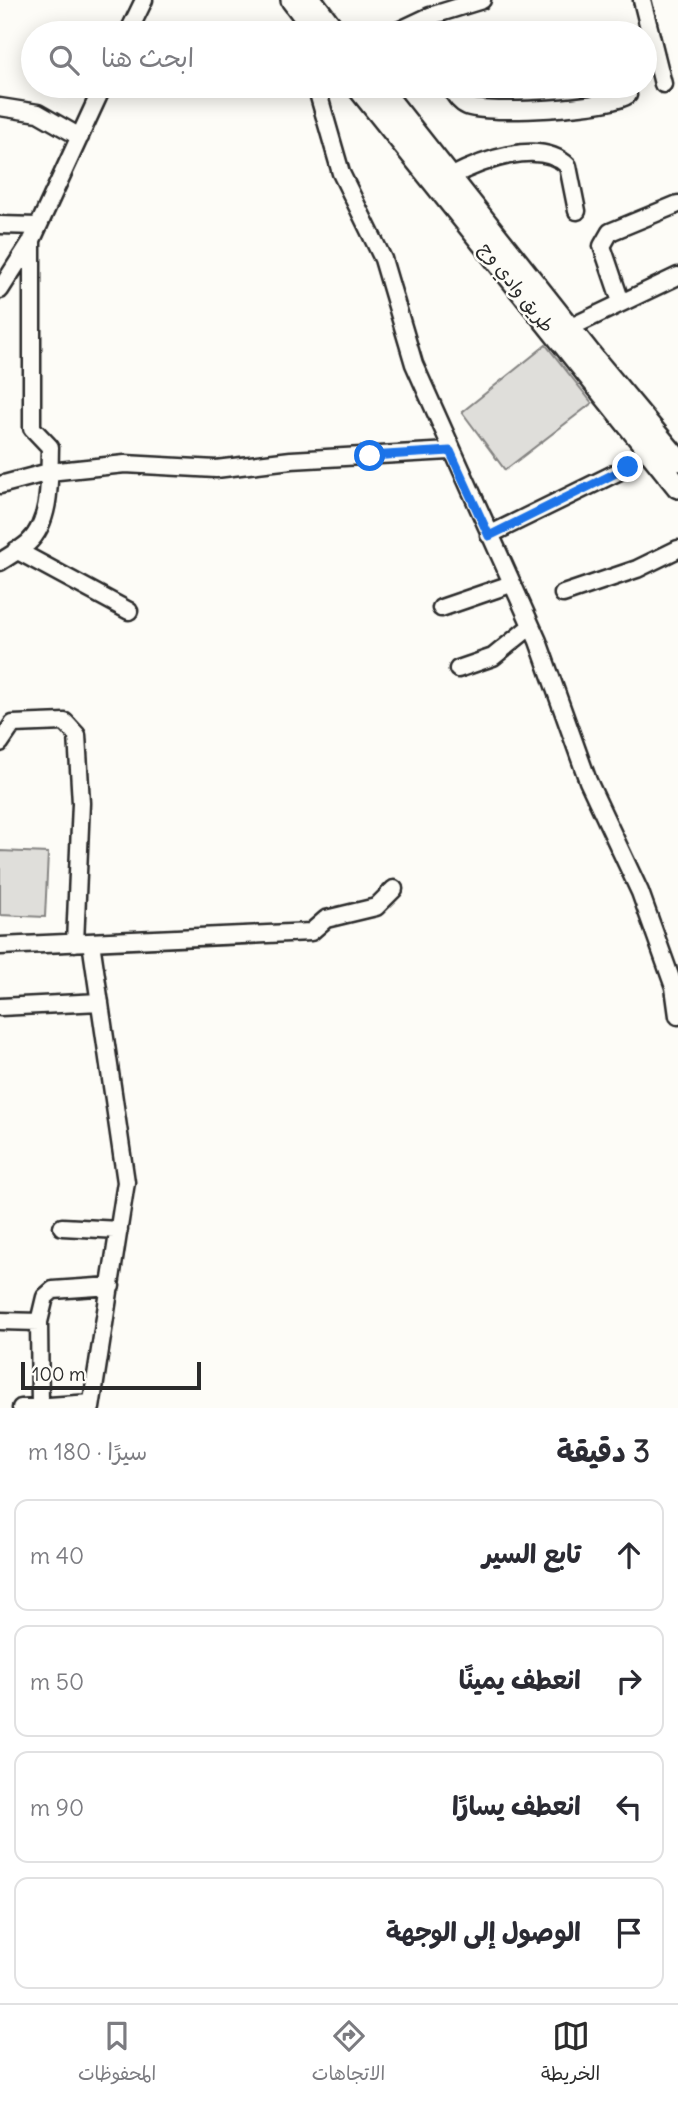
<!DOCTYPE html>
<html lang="ar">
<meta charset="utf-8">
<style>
body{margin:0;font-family:Delius,"Playpen Sans Arabic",sans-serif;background:#f7f7f7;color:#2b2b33;direction:rtl}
.scale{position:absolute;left:21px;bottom:18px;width:180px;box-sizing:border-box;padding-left:7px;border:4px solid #2b2b2b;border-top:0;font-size:19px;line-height:24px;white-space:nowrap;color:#2b2b2b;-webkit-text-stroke:5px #fdfcf7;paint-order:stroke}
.stop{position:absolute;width:21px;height:21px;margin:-16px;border:5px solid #1a73e8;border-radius:50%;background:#fff}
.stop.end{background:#1a73e8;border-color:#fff;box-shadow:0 2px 7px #0008}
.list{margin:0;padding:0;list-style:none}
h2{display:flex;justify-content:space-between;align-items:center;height:91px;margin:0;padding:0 28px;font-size:30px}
h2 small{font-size:23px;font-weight:400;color:#7c7c81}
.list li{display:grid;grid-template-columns:46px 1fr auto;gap:21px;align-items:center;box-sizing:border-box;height:112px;margin:0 14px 14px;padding:0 14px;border:2px solid #e1e1e2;border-radius:14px}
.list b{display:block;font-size:26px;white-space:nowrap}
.list em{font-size:23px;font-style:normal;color:#7c7c81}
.icon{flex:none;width:38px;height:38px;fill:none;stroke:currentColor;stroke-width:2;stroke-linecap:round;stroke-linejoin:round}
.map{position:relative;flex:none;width:678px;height:1408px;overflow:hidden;direction:ltr}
.search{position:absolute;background:#fff;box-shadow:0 4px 18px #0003;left:21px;right:21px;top:21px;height:77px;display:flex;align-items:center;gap:18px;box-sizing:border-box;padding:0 24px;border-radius:38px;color:#7c7c81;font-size:26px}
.sheet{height:595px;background:#fff}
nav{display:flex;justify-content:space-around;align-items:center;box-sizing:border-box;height:98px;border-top:2px solid #e1e1e2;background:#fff;font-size:19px;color:#7c7c81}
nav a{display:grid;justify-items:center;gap:4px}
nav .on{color:#2b2b2b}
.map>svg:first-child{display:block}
</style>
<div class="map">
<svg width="678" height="1408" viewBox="0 0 678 1408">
<rect width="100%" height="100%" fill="#fdfcf7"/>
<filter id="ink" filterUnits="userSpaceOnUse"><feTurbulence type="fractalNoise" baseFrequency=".0143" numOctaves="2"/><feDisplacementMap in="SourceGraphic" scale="14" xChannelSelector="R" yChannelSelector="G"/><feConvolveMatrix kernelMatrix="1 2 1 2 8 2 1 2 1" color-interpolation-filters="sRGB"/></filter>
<g filter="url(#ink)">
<path fill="#dfdeda" stroke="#858482" stroke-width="2" d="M546 345 592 403 505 470 462 412Z
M0 851 48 853 45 917 0 915Z"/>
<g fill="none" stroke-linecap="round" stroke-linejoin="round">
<defs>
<path id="minor" d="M642 0 663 84
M128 33 144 0
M394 33 430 16 482 0
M316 86 341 173 383 259 414 364 538 641 588 781 640 892 674 987 678 1016
M449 86C454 93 458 102 467 106 487 115 611 108 628 95
M0 107 38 113 80 137
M450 177C481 161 540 138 568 166L577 211
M0 225 38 226
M0 290 32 240 103 86
M621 302 602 246 610 232 678 204
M569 328 678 276
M0 485 49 472 125 464 216 469 291 460 450 451
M489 535 628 467
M16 550 129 611
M0 562C9 556 20 550 28 543 52 521 49 477 50 447L32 428V240
M563 594 637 569 678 549
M441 608 511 584
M458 669 493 657 531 626
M0 743 13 724 65 722 77 735 81 803 75 943
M0 946 311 932 326 919 376 907 394 889
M0 1007 100 1002
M62 1227 119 1230
M0 1321 39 1322
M40 1407 39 1322 45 1297 53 1290 111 1286
M21 1408 91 1403
M91 1408 126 1182 91 942"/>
<path id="major" d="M292 0 317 33
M311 0 336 33
M357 86 678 487
M378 86 593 358 678 460"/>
</defs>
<use href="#minor" stroke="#2b2b2b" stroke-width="21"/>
<use href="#major" stroke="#2b2b2b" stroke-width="26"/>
<use href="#minor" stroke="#fdfcf7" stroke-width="16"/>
<use href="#major" stroke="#fdfcf7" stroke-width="21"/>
</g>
</g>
<g fill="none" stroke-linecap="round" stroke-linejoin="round" filter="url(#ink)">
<path stroke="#1a73e8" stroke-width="9" d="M370 456 450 451 489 536 628 467"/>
</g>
<g text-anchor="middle" stroke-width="5" stroke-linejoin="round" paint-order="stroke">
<g font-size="19" fill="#2b2b2b" stroke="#fdfcf7">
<text transform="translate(517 287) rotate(52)" y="7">طريق وادي وج</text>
</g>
</g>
</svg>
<div class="scale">100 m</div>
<div class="stop" style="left:370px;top:456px"></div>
<div class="stop end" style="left:628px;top:467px"></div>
<div class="search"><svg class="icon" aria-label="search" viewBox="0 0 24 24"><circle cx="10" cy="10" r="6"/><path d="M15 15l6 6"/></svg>ابحث هنا</div>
</div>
<section class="sheet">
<h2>3 دقيقة<small>سيرًا · 180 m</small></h2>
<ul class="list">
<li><svg class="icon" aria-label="ahead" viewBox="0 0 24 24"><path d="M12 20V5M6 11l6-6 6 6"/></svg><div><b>تابع السير</b></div><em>40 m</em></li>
<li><svg class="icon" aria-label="right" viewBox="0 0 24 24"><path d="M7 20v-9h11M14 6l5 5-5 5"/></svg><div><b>انعطف يمينًا</b></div><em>50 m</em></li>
<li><svg class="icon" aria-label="left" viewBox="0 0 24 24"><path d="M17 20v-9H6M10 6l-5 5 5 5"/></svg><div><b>انعطف يسارًا</b></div><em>90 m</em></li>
<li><svg class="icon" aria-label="arrive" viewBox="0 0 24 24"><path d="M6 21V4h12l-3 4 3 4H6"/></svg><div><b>الوصول إلى الوجهة</b></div></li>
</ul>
</section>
<nav>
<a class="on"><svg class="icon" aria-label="map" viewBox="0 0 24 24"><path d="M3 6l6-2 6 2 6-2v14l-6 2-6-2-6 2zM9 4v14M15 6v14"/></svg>الخريطة</a>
<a><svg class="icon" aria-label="directions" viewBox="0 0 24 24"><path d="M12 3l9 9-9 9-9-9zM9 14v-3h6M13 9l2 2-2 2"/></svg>الاتجاهات</a>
<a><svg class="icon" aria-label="saved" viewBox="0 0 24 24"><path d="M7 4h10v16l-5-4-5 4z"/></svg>المحفوظات</a>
</nav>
